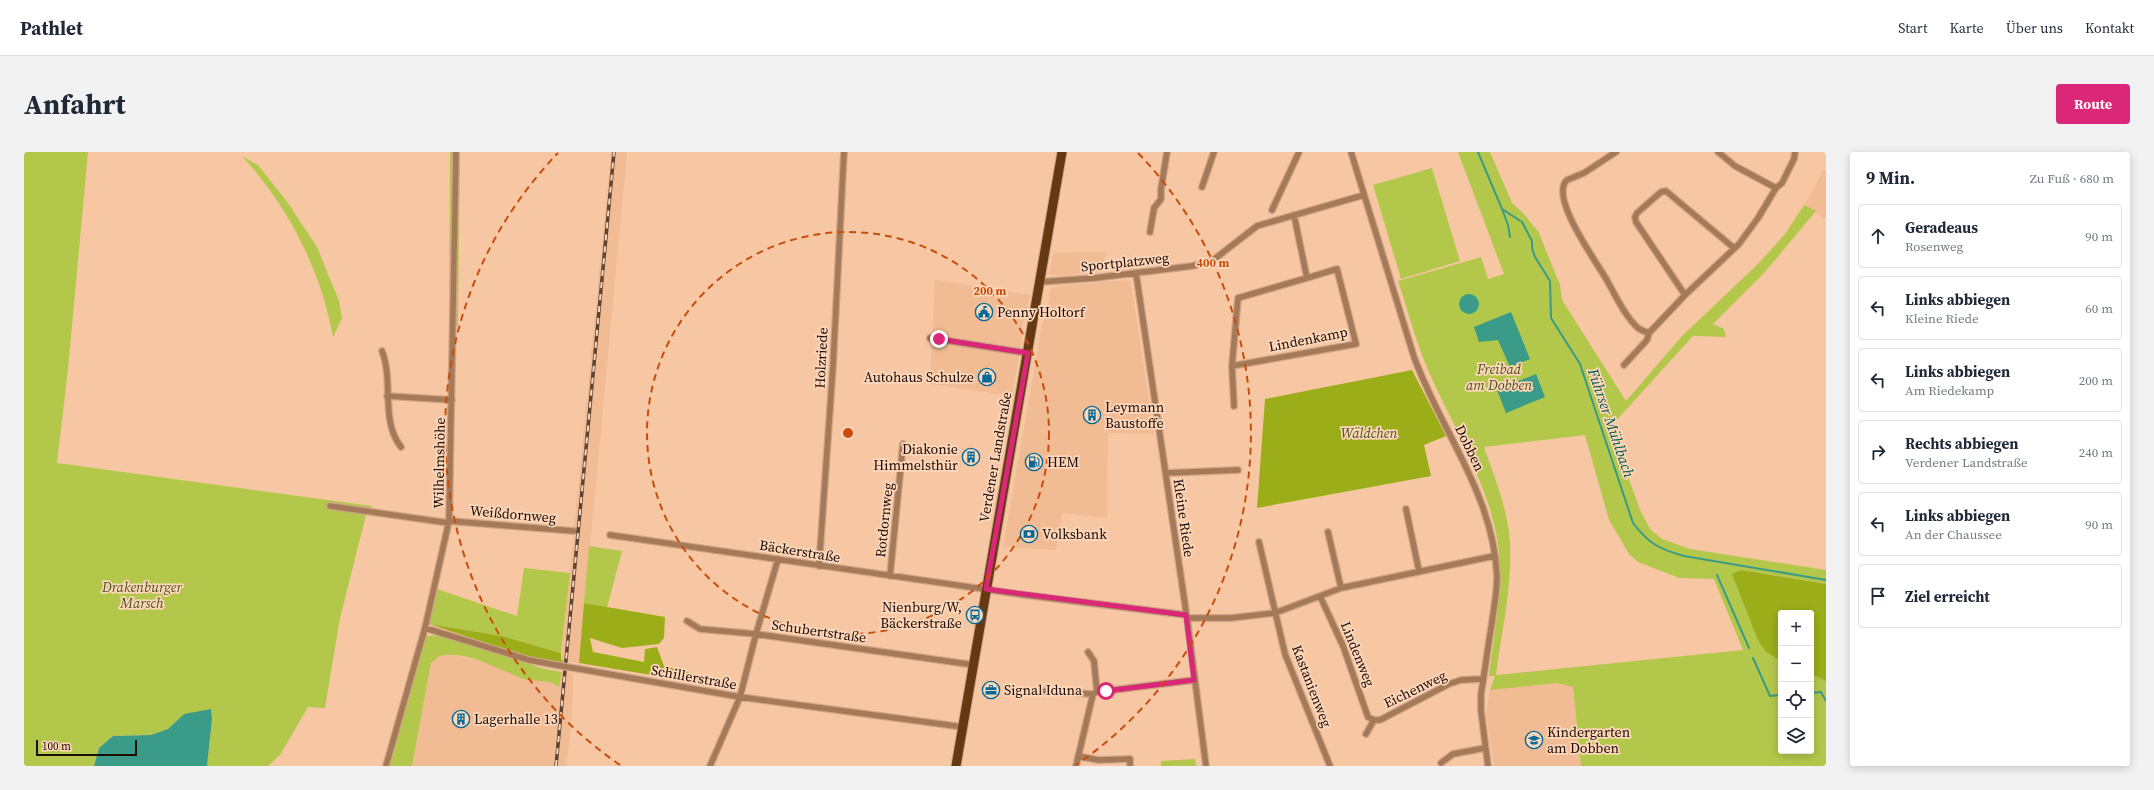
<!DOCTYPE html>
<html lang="de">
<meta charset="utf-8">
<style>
body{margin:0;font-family:"Source Serif 4",serif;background:#f2f2f3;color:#1f2937}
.controls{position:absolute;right:12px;bottom:12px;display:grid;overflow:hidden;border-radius:4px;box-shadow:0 2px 10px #0003}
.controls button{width:36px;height:36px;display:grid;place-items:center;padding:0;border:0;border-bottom:1px solid #e0e1e3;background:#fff;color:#1f2937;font:20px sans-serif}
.scale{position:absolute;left:12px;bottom:10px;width:101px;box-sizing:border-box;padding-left:4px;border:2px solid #1c0c02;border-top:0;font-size:11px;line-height:14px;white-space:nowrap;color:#1c0c02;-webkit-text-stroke:3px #fed6ba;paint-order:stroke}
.stop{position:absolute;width:12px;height:12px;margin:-9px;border:3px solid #db2777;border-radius:50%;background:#fff}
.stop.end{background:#db2777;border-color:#fff;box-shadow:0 1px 4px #0008}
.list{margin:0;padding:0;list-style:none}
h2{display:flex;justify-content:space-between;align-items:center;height:52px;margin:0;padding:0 16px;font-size:17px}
h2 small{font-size:13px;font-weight:400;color:#747a83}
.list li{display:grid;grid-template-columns:26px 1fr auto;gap:12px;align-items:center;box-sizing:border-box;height:64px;margin:0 8px 8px;padding:0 8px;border:1px solid #e0e1e3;border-radius:4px}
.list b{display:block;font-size:15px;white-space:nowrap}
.list p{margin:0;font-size:13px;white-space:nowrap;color:#747a83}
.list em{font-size:13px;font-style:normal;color:#747a83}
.icon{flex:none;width:22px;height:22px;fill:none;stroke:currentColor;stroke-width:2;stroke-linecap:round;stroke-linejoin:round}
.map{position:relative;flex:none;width:1802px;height:614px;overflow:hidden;border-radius:4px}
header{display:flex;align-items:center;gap:24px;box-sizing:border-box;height:56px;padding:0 20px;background:#fff;border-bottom:1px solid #e0e1e3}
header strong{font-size:19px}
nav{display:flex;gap:22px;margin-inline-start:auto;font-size:14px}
.intro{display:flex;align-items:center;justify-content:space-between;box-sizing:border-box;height:96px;padding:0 24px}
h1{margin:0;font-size:28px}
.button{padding:10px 18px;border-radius:4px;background:#db2777;color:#fff;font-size:14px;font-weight:700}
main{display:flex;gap:24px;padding:0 24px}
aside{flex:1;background:#fff;border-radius:4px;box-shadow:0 2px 10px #0003}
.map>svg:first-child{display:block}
</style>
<header>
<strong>Pathlet</strong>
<nav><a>Start</a><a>Karte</a><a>Über uns</a><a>Kontakt</a></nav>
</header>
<div class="intro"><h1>Anfahrt</h1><a class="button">Route</a></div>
<main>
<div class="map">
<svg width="1802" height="614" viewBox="0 0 1802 614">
<rect width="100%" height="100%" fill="#f7c7a4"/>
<path fill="#f1bb93" d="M587 0H603L555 511 537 508Z
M1802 17V67L1780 53 1791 35 1798 19Z
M1082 100 1078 120 1036 124 1025 122 1029 101Z
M911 128 1006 143 998 175V188L988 244 906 232Z
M1103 128 1107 131 1130 282 1084 281 1083 366 1038 361 1032 398 979 395 1019 168 1024 157 1026 138 1033 134Z
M428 503 461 510 501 527 530 530 535 534 538 520 549 521 548 565 542 614H388L407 511 415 504Z
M1533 531 1549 535 1557 614H1470L1462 561 1466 538Z"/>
<path fill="#b3c74b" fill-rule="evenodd" d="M0 0H64L44 217 33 311 348 354 342 363 316 466 301 556 284 555 256 603 244 614H183L188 567 187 557 159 563 144 577 127 583 89 584 75 596 70 614H0Z
M426 0H436L434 174 425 173Z
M1434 0H1466L1488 51 1501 63 1515 81 1536 133 1538 148 1602 249 1659 183 1734 112 1761 82 1780 53 1792 59 1741 120 1689 172 1700 177 1702 185 1669 184 1589 272 1600 313 1616 358 1626 377 1638 387 1666 397 1802 418V432L1717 418 1742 500 1757 509V599H1787V522L1802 529V614H1557L1549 535 1533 531 1466 538 1471 524H1465C1470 483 1478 442 1475 401 1469 338 1429 275 1404 218 1392 190 1384 159 1374 129L1457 105 1464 127 1480 122ZM1561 283 1585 368 1605 402 1614 410 1655 426 1690 427 1719 498 1472 523C1478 476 1490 428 1485 380 1481 351 1470 323 1460 295Z
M218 4 234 13 264 51 293 95 315 149 318 166 309 185C297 118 264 54 218 4Z
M1408 16 1436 109 1377 127 1349 33Z
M565 394 598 399 583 456 560 451Z
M500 416 546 421 537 501 478 484 405 472 413 437 493 464Z
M415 483 521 517 538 520 535 535C525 526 512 531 500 527 477 519 442 497 416 504 413 505 410 509 407 511L388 614H365L402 484Z
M1171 607 1172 614H1137V609Z"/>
<path fill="#9bae1a" d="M1388 218 1422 284 1400 293 1407 324 1233 356 1241 247Z
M1717 418 1802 432V529L1787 522V461H1757V509L1742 500 1734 488 1708 422Z
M560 451 641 465 640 486 635 492 598 496 566 486 569 500 620 510 621 497 633 495 640 514 705 532V536L555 511Z
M405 472 478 484 537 501V508H539L540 512 509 507Z"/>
<path fill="#399b88" d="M1435 152a10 10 0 1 1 20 0a10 10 0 1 1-20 0Z
M1487 160 1506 207 1486 215 1474 188 1455 190 1450 175Z
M1512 222 1521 245 1482 261 1473 238Z
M187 557 188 567 183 614H70L75 596 89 584 127 583 144 577 160 562Z"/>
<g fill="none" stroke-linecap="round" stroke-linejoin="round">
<path stroke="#399b88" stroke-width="2" d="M1454 0 1478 57 1498 70 1508 89V96L1511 105 1526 129 1527 166 1556 212 1609 371C1625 392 1635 397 1660 404L1802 428
M1478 57 1484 73 1486 85
M1693 423 1725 496
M1729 506 1746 544 1757 543
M1787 541 1797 540 1802 549"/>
<defs>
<path id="minor" d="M1327 0 1390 205C1417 279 1470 343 1473 425 1473 440 1470 455 1468 470 1464 494 1461 518 1457 542V559L1464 614
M1592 0 1560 21 1543 28C1524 46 1576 114 1585 132 1593 147 1602 165 1614 176 1618 179 1621 180 1625 181L1661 143 1715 92 1734 66 1752 36 1758 31 1770 7 1771 0
M1694 0 1711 14 1752 36
M1178 35 1190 0
M1248 58 1275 0
M1126 80 1130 56 1137 47V37L1143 0
M1112 121 1163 466 1182 614
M1016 130 1071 126 1168 114 1188 109 1233 74 1340 43
M1661 143 1612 70 1611 65 1613 61 1637 40 1642 39 1710 96
M906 186 1003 201
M358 199C370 230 356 268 377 295
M1600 213 1623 188 1625 181
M1208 214 1332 192 1313 117 1283 126 1270 63
M363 244 428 248
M1210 254 1208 214 1214 146 1283 126
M1142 321 1214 318
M306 354 425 371
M1382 357 1395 419
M425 369 550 379
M1304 380 1317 436
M586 383 1001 443 1162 463
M1235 390 1261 502 1306 614
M795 414 809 214 820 0
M866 424 879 292
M1296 444 1319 494 1344 565 1350 568
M1163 466H1207L1251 461 1317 436 1470 404
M663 469 676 477 732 482 950 513
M401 476 505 508 532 513
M1064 500 1070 509 1073 540
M567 519 716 545 939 575
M1010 539 1069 542
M1342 582 1350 568H1356L1425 532 1437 528 1459 527
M1054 604 1074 608 1106 607V614
M1417 611 1429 602 1461 596
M362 614 401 476 425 369 432 0
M686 614 716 545 732 482 754 407
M1052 614 1069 542 1073 540 1170 528"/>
<path id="primary" d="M932 614 1038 0"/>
</defs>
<use href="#minor" stroke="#d0a587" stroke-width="8"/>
<use href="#primary" stroke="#d0a587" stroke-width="11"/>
<use href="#minor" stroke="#a57a59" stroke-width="5.5"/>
<use href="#primary" stroke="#653912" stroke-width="9"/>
<defs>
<path id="rail" d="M532 614 590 0"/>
</defs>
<use href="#rail" stroke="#5d4432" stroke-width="3.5"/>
<use href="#rail" stroke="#fed6ba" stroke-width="2" stroke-dasharray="6" stroke-linecap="butt"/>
<defs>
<path id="minor-bridge" d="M532 513 567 519"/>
</defs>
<use href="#minor-bridge" stroke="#d0a587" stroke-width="8" stroke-linecap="butt"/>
<use href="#minor-bridge" stroke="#a57a59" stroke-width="5.5"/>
</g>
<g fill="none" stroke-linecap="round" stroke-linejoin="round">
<path stroke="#db2777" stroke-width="5" d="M915 187 1004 201 962 437 1162 463 1170 528 1082 539"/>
</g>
<g fill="none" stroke="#c94d0a" stroke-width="2" stroke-dasharray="7 5">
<circle cx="824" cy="281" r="201"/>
<path d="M596 613A403 403 0 0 1 534 1M1114 1A403 403 0 0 1 1052 613"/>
</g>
<defs>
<symbol id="civic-ring" viewBox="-11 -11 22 22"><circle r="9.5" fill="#fed6ba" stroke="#046a98" stroke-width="1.5"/><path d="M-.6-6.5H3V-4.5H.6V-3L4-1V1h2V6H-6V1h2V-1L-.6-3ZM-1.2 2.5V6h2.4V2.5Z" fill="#046a98"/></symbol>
<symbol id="shop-ring" viewBox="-11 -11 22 22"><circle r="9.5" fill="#fed6ba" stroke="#046a98" stroke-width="1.5"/><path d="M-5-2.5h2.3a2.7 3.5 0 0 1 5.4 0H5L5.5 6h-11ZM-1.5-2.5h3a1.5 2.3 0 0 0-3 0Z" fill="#046a98"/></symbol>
<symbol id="building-ring" viewBox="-11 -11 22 22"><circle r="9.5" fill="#fed6ba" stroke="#046a98" stroke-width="1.5"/><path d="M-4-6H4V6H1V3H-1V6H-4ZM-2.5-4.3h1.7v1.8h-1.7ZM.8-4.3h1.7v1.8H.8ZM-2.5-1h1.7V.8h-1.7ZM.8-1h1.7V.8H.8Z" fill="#046a98"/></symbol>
<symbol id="fuel-ring" viewBox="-11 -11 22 22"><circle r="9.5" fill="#fed6ba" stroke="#046a98" stroke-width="1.5"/><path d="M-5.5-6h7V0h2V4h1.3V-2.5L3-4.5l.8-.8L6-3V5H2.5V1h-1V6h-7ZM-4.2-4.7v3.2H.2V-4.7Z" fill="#046a98"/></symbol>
<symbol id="bank-ring" viewBox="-11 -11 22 22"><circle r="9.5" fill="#fed6ba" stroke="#046a98" stroke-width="1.5"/><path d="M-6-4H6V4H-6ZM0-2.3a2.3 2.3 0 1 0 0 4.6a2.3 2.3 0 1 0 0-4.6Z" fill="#046a98"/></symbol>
<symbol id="bus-ring" viewBox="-11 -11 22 22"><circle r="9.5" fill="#fed6ba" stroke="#046a98" stroke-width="1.5"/><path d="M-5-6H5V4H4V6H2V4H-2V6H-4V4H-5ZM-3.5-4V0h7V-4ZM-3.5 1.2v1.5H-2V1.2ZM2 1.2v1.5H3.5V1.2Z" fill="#046a98"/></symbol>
<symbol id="office-ring" viewBox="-11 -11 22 22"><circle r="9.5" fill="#fed6ba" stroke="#046a98" stroke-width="1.5"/><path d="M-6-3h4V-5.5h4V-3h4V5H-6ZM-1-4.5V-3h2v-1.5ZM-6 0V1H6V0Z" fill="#046a98"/></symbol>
<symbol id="school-ring" viewBox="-11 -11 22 22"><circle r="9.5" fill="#fed6ba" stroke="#046a98" stroke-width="1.5"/><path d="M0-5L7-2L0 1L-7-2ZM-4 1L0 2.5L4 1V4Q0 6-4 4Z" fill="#046a98"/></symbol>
</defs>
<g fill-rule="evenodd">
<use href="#civic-ring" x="950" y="150" width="20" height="20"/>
<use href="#shop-ring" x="953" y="215" width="20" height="20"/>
<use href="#building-ring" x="1058" y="253" width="20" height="20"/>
<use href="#building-ring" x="937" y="295" width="20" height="20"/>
<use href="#fuel-ring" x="1000" y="300" width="20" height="20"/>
<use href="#bank-ring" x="995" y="372" width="20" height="20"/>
<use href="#bus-ring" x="941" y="453" width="20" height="20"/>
<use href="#office-ring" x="957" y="528" width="20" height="20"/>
<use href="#building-ring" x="427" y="557" width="20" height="20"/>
<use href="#school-ring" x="1500" y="578" width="20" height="20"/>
</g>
<g text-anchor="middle" stroke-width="3.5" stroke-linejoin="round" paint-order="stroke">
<g font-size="14" fill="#1c0c02" stroke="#fed6ba">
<text transform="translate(1101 110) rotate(-6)" y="5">Sportplatzweg</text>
<text transform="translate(1284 187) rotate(-11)" y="5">Lindenkamp</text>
<text transform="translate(797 206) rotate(-87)" y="5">Holzriede</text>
<text transform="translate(1446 296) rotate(64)" y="5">Dobben</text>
<text transform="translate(971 305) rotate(-80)" y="5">Verdener Landstraße</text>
<text transform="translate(415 311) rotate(-89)" y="5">Wilhelmshöhe</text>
<text transform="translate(489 362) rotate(5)" y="5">Weißdornweg</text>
<text transform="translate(1160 366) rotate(82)" y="5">Kleine Riede</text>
<text transform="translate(860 368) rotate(-84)" y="5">Rotdornweg</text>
<text transform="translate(776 399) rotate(9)" y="5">Bäckerstraße</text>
<text transform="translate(795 479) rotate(8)" y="5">Schubertstraße</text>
<text transform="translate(1334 502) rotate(68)" y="5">Lindenweg</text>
<text transform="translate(670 525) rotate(10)" y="5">Schillerstraße</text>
<text transform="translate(1288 534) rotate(69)" y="5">Kastanienweg</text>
<text transform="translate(1391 537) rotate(-26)" y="5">Eichenweg</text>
</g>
<g font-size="14" fill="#1c0c02" stroke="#fed6ba" text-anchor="start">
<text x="973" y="165">Penny Holtorf</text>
<text x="950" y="230" text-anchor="end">Autohaus Schulze</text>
<text x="1081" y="260">Leymann<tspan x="1081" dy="16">Baustoffe</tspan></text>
<text x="934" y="302" text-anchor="end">Diakonie<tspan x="934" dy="16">Himmelsthür</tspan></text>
<text x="1023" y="315">HEM</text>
<text x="1018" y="387">Volksbank</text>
<text x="938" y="460" text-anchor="end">Nienburg/W,<tspan x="938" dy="16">Bäckerstraße</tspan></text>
<text x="980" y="543">Signal Iduna</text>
<text x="450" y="572">Lagerhalle 13</text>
<text x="1523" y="585">Kindergarten<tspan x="1523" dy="16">am Dobben</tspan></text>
</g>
<g font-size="14" font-style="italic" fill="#4b541f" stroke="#fed6ba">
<text x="1475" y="222">Freibad<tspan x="1475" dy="16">am Dobben</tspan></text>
<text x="1345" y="286">Wäldchen</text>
<text x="118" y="440">Drakenburger<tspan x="118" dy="16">Marsch</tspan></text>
</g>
<g font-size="15" font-style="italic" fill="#085b4e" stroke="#fed6ba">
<text transform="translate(1587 271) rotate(71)" y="5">Führser Mühlbach</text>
</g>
</g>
<circle cx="824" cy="281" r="6" fill="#c94d0a" stroke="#fed6ba" stroke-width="2"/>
<g font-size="12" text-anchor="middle" font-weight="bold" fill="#c94d0a" stroke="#fed6ba" stroke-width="3.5" stroke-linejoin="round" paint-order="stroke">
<text x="1189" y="115">400 m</text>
<text x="966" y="143">200 m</text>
</g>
</svg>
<div class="controls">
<button>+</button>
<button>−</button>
<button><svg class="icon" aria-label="locate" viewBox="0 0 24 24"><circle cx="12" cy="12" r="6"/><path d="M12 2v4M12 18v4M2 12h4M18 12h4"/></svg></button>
<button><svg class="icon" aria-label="layers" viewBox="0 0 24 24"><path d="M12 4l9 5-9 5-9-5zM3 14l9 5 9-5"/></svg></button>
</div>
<div class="scale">100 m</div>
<div class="stop" style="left:1082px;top:539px"></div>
<div class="stop end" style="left:915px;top:187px"></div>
</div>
<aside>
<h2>9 Min.<small>Zu Fuß · 680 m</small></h2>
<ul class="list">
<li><svg class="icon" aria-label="ahead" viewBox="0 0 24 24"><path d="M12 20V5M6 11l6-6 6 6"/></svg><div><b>Geradeaus</b><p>Rosenweg</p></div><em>90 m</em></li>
<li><svg class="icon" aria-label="left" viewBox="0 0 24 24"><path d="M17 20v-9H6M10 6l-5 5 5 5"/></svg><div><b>Links abbiegen</b><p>Kleine Riede</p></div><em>60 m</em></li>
<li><svg class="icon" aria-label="left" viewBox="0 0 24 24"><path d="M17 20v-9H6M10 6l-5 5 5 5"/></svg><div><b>Links abbiegen</b><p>Am Riedekamp</p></div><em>200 m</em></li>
<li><svg class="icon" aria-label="right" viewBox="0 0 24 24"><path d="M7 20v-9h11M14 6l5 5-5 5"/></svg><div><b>Rechts abbiegen</b><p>Verdener Landstraße</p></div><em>240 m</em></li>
<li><svg class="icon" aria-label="left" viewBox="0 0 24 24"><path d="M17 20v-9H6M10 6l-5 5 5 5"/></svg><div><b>Links abbiegen</b><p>An der Chaussee</p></div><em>90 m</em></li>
<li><svg class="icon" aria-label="arrive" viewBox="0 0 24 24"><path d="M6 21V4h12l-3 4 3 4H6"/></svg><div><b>Ziel erreicht</b></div></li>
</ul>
</aside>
</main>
